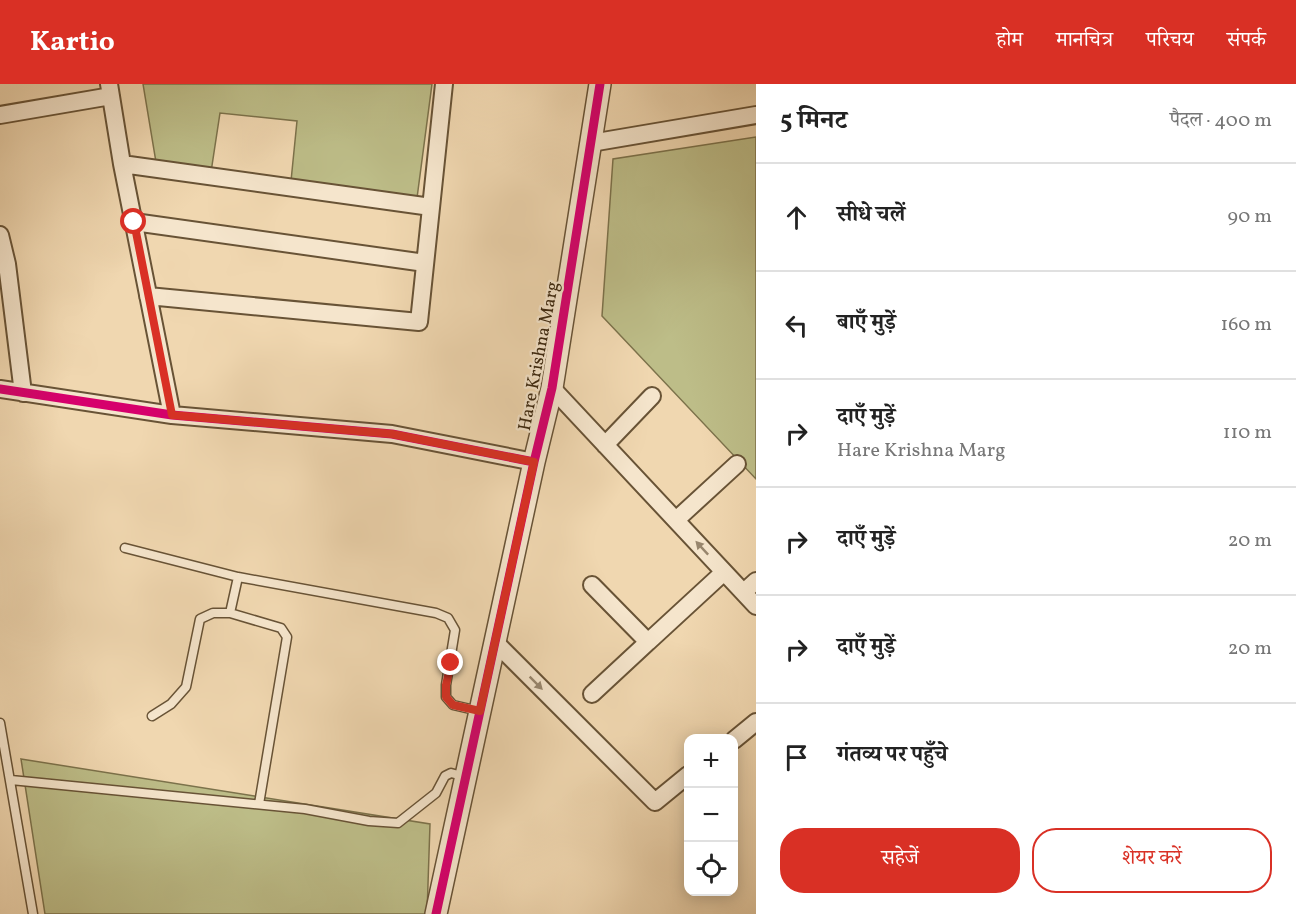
<!DOCTYPE html>
<html lang="hi">
<meta charset="utf-8">
<style>
body{margin:0;font-family:Vollkorn,"Noto Serif Devanagari",serif;background:#f6f6f6;color:#222}
.controls{position:absolute;right:18px;bottom:18px;display:grid;overflow:hidden;border-radius:12px;box-shadow:0 3px 15px #0003}
.controls button{width:54px;height:54px;display:grid;place-items:center;padding:0;border:0;border-bottom:2px solid #e0e0e0;background:#fff;color:#222;font:30px sans-serif}
.stop{position:absolute;width:18px;height:18px;margin:-14px;border:4px solid #d93025;border-radius:50%;background:#fff}
.stop.end{background:#d93025;border-color:#fff;box-shadow:0 2px 6px #0008}
.list{margin:0;padding:0;list-style:none}
h2{display:flex;justify-content:space-between;align-items:center;height:78px;margin:0;padding:0 24px;font-size:26px}
h2 small{font-size:20px;font-weight:400;color:#767676}
.list li{display:grid;grid-template-columns:39px 1fr auto;gap:18px;align-items:center;box-sizing:border-box;height:108px;padding:0 24px;border-top:2px solid #e0e0e0}
.list b{display:block;font-size:22px;white-space:nowrap}
.list p{margin:0;font-size:20px;white-space:nowrap;color:#767676}
.list em{font-size:20px;font-style:normal;color:#767676}
.actions{display:flex;gap:12px;padding:18px 24px}
.actions a{flex:1;padding:14px 0;border:2px solid #d93025;border-radius:24px;text-align:center;font-size:21px;color:#d93025}
.actions .main{background:#d93025;color:#fff}
.icon{flex:none;width:33px;height:33px;fill:none;stroke:currentColor;stroke-width:2;stroke-linecap:round;stroke-linejoin:round}
.map{position:relative;flex:none;width:756px;height:830px;overflow:hidden}
header{display:flex;align-items:center;gap:36px;box-sizing:border-box;height:84px;padding:0 30px;background:#d93025;color:#fff}
header strong{font-size:28px}
nav{display:flex;gap:33px;margin-inline-start:auto;font-size:21px}
main{display:flex}
aside{flex:1;background:#fff}
.map>svg:first-child{display:block}
</style>
<header>
<strong>Kartio</strong>
<nav><a>होम</a><a>मानचित्र</a><a>परिचय</a><a>संपर्क</a></nav>
</header>
<main>
<div class="map">
<svg width="756" height="830" viewBox="0 0 756 830">
<rect width="100%" height="100%" fill="#f0d7b0"/>
<filter id="stains"><feTurbulence type="fractalNoise" baseFrequency=".00333" numOctaves="4"/><feColorMatrix values="0 0 0 0 .2 0 0 0 0 .09 0 0 0 0 .02 0 0 0 .5 -.17"/></filter>
<radialGradient id="worn" r=".72"><stop offset=".6" stop-color="#630" stop-opacity="0"/><stop offset="1" stop-color="#630" stop-opacity=".3"/></radialGradient>
<path fill="#bdbd88" stroke="#7c724b" stroke-width="1.5" d="M143 0H432L417 114 291 97 297 37 220 29 211 88 156 78Z
M756 53V395L602 232 613 75Z
M21 675 430 740 427 830H45Z"/>
<g fill="none" stroke-linecap="round" stroke-linejoin="round">
<defs>
<path id="service" d="M125 464 238 493 436 529 448 534 455 546 446 601V613L453 621 479 627
M230 529 281 544 287 553 259 720
M152 632 171 620 186 603 200 535 213 529H230L238 493
M0 639 33 830
M11 696 305 725 369 737 398 739 436 709 445 692 451 689 466 693"/>
<path id="minor" d="M109 0 122 80 172 331
M0 31 111 12
M591 59 756 31
M122 80 431 123
M134 138 425 179
M0 151 7 180
M0 180H7L23 309
M148 212 419 238 444 0
M552 304 756 522
M0 305 172 331 392 350 534 378
M605 361 652 312
M676 436 737 380
M592 501 648 558 724 488
M744 508 756 497
M495 558 655 718 688 691
M592 610 648 558
M734 656 756 638"/>
<path id="tertiary" d="M436 830 534 378 552 304 600 0"/>
</defs>
<use href="#service" stroke="#685336" stroke-width="11"/>
<use href="#minor" stroke="#685336" stroke-width="20"/>
<use href="#tertiary" stroke="#685336" stroke-width="24"/>
<use href="#service" stroke="#f5e5cc" stroke-width="8"/>
<use href="#minor" stroke="#f5e5cc" stroke-width="16"/>
<use href="#tertiary" stroke="#f5e5cc" stroke-width="21"/>
<defs>
<path id="cycleway" d="M0 305 172 331 392 350 534 378
M436 830 534 378 552 304 600 0"/>
</defs>
<use href="#cycleway" stroke="#f5e5cc" stroke-width="13"/>
<use href="#cycleway" stroke="#d6006c" stroke-width="9"/>
</g>
<defs><path id="oneway-solid" d="M-6-.8H1V-3.2L6.5 0L1 3.2V.8H-6Z" transform="scale(1.5)"/></defs>
<g fill="#98866d">
<use href="#oneway-solid" transform="translate(702 464) rotate(-133)"/>
<use href="#oneway-solid" transform="translate(536 599) rotate(45)"/>
</g>
<g fill="none" stroke-linecap="round" stroke-linejoin="round">
<path stroke="#d93025" stroke-width="8" d="M134 138 172 331 392 350 534 378 480 627 453 621 446 613V601L451 579"/>
</g>
<g text-anchor="middle" stroke-width="4.5" stroke-linejoin="round" paint-order="stroke">
<g font-size="18" fill="#3b270e" stroke="#f5e5cc">
<text transform="translate(538 272) rotate(-79)" y="6">Hare Krishna Marg</text>
</g>
</g>
<rect width="100%" height="100%" filter="url(#stains)"/>
<rect width="100%" height="100%" fill="url(#worn)"/>
</svg>
<div class="controls">
<button>+</button>
<button>−</button>
<button><svg class="icon" aria-label="locate" viewBox="0 0 24 24"><circle cx="12" cy="12" r="6"/><path d="M12 2v4M12 18v4M2 12h4M18 12h4"/></svg></button>
</div>
<div class="stop" style="left:134px;top:138px"></div>
<div class="stop end" style="left:451px;top:579px"></div>
</div>
<aside>
<h2>5 मिनट<small>पैदल · 400 m</small></h2>
<ul class="list">
<li><svg class="icon" aria-label="ahead" viewBox="0 0 24 24"><path d="M12 20V5M6 11l6-6 6 6"/></svg><div><b>सीधे चलें</b></div><em>90 m</em></li>
<li><svg class="icon" aria-label="left" viewBox="0 0 24 24"><path d="M17 20v-9H6M10 6l-5 5 5 5"/></svg><div><b>बाएँ मुड़ें</b></div><em>160 m</em></li>
<li><svg class="icon" aria-label="right" viewBox="0 0 24 24"><path d="M7 20v-9h11M14 6l5 5-5 5"/></svg><div><b>दाएँ मुड़ें</b><p>Hare Krishna Marg</p></div><em>110 m</em></li>
<li><svg class="icon" aria-label="right" viewBox="0 0 24 24"><path d="M7 20v-9h11M14 6l5 5-5 5"/></svg><div><b>दाएँ मुड़ें</b></div><em>20 m</em></li>
<li><svg class="icon" aria-label="right" viewBox="0 0 24 24"><path d="M7 20v-9h11M14 6l5 5-5 5"/></svg><div><b>दाएँ मुड़ें</b></div><em>20 m</em></li>
<li><svg class="icon" aria-label="arrive" viewBox="0 0 24 24"><path d="M6 21V4h12l-3 4 3 4H6"/></svg><div><b>गंतव्य पर पहुँचे</b></div></li>
</ul>
<div class="actions"><a class="main">सहेजें</a><a>शेयर करें</a></div>
</aside>
</main>
